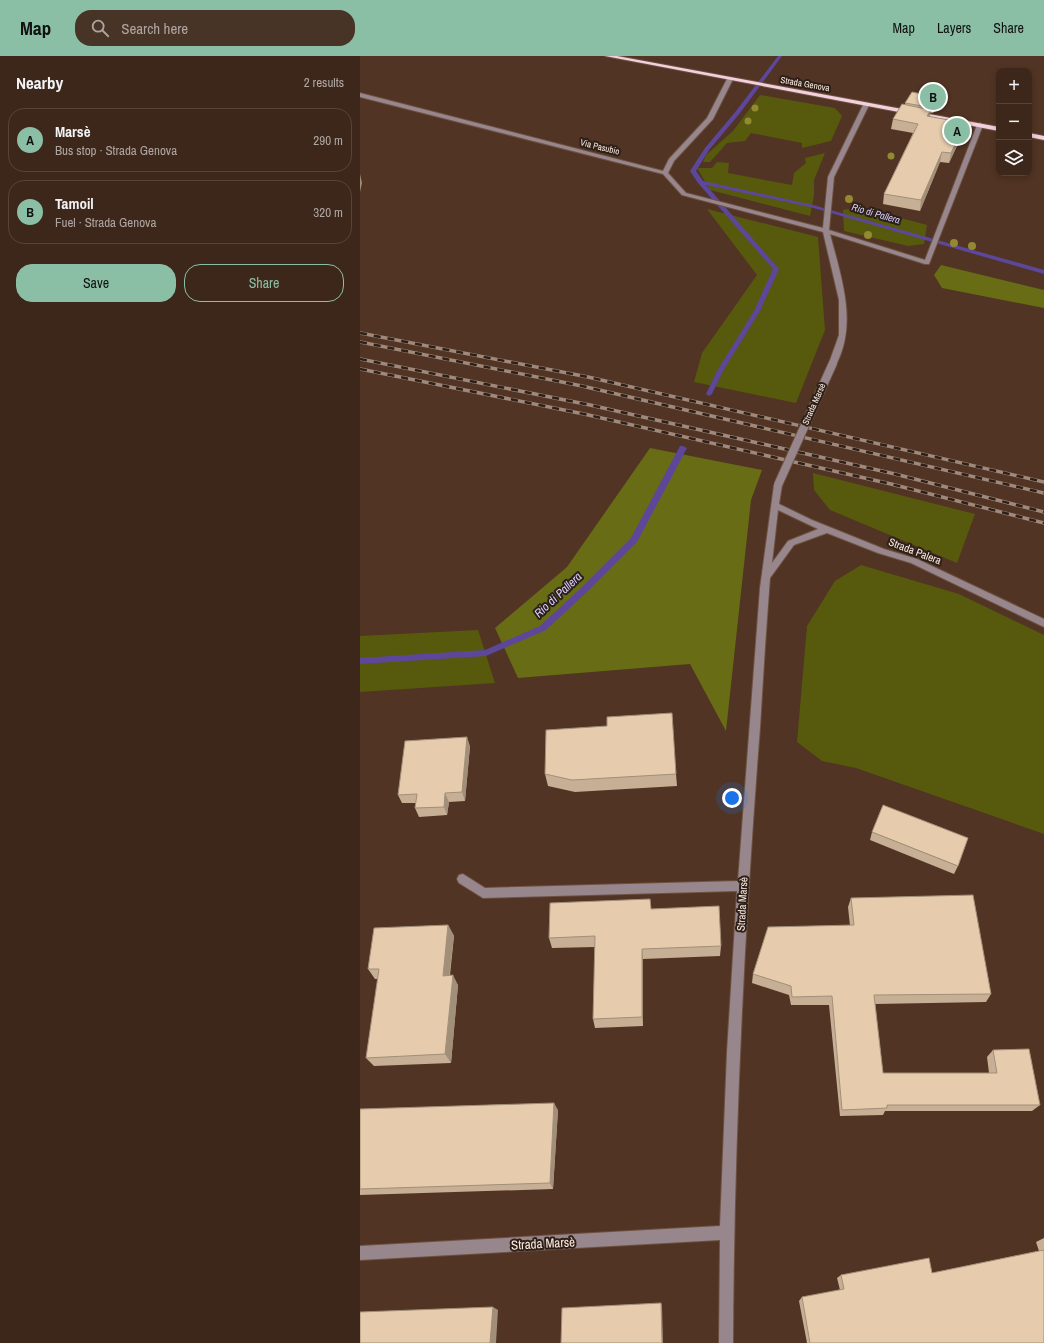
<!DOCTYPE html>
<meta charset="utf-8">
<style>
body{margin:0;font-family:"Archivo Narrow",sans-serif;background:#483327;color:#f1f3f6}
.controls{position:absolute;right:12px;top:12px;display:grid;overflow:hidden;border-radius:8px;box-shadow:0 2px 6px #0003}
.controls button{width:36px;height:36px;display:grid;place-items:center;padding:0;border:0;border-bottom:1px solid #564439;background:#3d271a;color:#f1f3f6;font:20px sans-serif}
.you{position:absolute;left:372px;top:742px;width:14px;height:14px;margin:-10px;border:3px solid #fff;border-radius:50%;background:#1a73e8;box-shadow:0 0 0 6px #1a73e833}
.badge{display:grid;place-items:center;width:26px;height:26px;border-radius:50%;background:#8abfa5;color:#111;font-size:13px;font-weight:700}
.pin{position:absolute;translate:-50% -50%;border:2px solid #fff;box-shadow:0 1px 4px #0006}
.list{margin:0;padding:0;list-style:none}
h2{display:flex;justify-content:space-between;align-items:center;height:52px;margin:0;padding:0 16px;font-size:17px}
h2 small{font-size:13px;font-weight:400;color:#ada5a2}
.list li{display:grid;grid-template-columns:26px 1fr auto;gap:12px;align-items:center;box-sizing:border-box;height:64px;margin:0 8px 8px;padding:0 8px;border:1px solid #564439;border-radius:16px}
.list b{display:block;font-size:15px;white-space:nowrap}
.list p{margin:0;font-size:13px;white-space:nowrap;color:#ada5a2}
.list em{font-size:13px;font-style:normal;color:#ada5a2}
.actions{display:flex;gap:8px;padding:12px 16px}
.actions a{flex:1;padding:9px 0;border:1px solid #8abfa5;border-radius:16px;text-align:center;font-size:14px;color:#8abfa5}
.actions .main{background:#8abfa5;color:#111}
.icon{flex:none;width:22px;height:22px;fill:none;stroke:currentColor;stroke-width:2;stroke-linecap:round;stroke-linejoin:round}
.map{position:relative;flex:none;width:684px;height:1287px;overflow:hidden}
header{display:flex;align-items:center;gap:24px;box-sizing:border-box;height:56px;padding:0 20px;background:#8abfa5;color:#111}
header strong{font-size:19px}
nav{display:flex;gap:22px;margin-inline-start:auto;font-size:14px}
.search{width:280px;height:36px;background:#483327;display:flex;align-items:center;gap:10px;box-sizing:border-box;padding:0 14px;border-radius:16px;color:#ada5a2;font-size:15px}
main{display:flex}
aside{flex:1;background:#3d271a}
.map>svg:first-child{display:block}
</style>
<header>
<strong>Map</strong>
<div class="search"><svg class="icon" aria-label="search" viewBox="0 0 24 24"><circle cx="10" cy="10" r="6"/><path d="M15 15l6 6"/></svg>Search here</div>
<nav><a>Map</a><a>Layers</a><a>Share</a></nav>
</header>
<main>
<aside>
<h2>Nearby<small>2 results</small></h2>
<ul class="list">
<li><span class="badge">A</span><div><b>Marsè</b><p>Bus stop · Strada Genova</p></div><em>290 m</em></li>
<li><span class="badge">B</span><div><b>Tamoil</b><p>Fuel · Strada Genova</p></div><em>320 m</em></li>
</ul>
<div class="actions"><a class="main">Save</a><a>Share</a></div>
</aside>
<div class="map">
<svg width="684" height="1287" viewBox="0 0 684 1287">
<rect width="100%" height="100%" fill="#513423"/>
<path fill="#575a0c" d="M400 39 475 52 482 60 471 85 442 92V87L391 77 385 85 367 87 350 106H343L346 99 373 75Z
M465 97 454 124V139L450 160 350 134 337 112H352L357 106 369 107 368 117 432 129 434 117 446 107 445 102Z
M499 151 567 169 564 188 548 190 484 175 483 154Z
M347 153 458 181 465 274 436 347 334 326 342 297 397 219Z
M453 417 615 458 597 507 470 454 454 434Z
M501 509 599 538 684 579V778L496 712 462 705 437 686 447 570 475 525Z
M118 574 135 627 0 636V580Z"/>
<path fill="#686c14" d="M581 209 684 234V252L582 232 574 219Z
M290 392 402 414 391 444 366 675 330 608 158 622 135 572 207 511Z"/>
<g fill="none" stroke-linecap="round" stroke-linejoin="round">
<path fill="#5c479b" fill-rule="evenodd" d="M418 0H422L380 57 349 94 336 115 343 125 453 149 684 214V218L450 151 346 129 419 213 400 255 363 315 352 338 349 340 346 338 357 315 394 255 413 213 338 127 330 115 345 92 376 55Z
M320 390H323L327 392 277 486 228 535 186 574 126 600 0 608V602L125 594 180 570 222 531 271 482Z"/>
<defs>
<path id="minor" d="M370 21 373 23 353 63 314 105 308 117 326 137 463 172 468 121 503 49 508 48 509 49 474 121 469 174 565 204 617 69 620 67 623 69 569 208H565L470 178C481 221 498 267 476 309H470L469 307 479 279V244L463 176 322 139 303 118 0 41V37L303 115 309 103 347 62 367 23Z
M418 426 422 429 419 448 452 464 524 493 557 503 684 563V571L551 507 518 497 467 477 434 489 410 522C406 572 403 622 400 672 384 877 374 1082 373 1287H359L360 1184 0 1204V1190L360 1170 367 996 377 835 123 842 99 827 97 823 99 819 103 818 125 832 378 825 400 532 414 429ZM418 454 458 473 428 485 412 507Z"/>
<path id="major" d="M245 0H257L639 71V75Z
M669 77 684 80V84L669 81Z"/>
</defs>
<use href="#minor" stroke="#6d5141" stroke-width="2"/>
<use href="#major" stroke="#6d5141" stroke-width="2"/>
<use href="#minor" fill="#98868d" fill-rule="evenodd"/>
<use href="#major" fill="#f3d0de" fill-rule="evenodd"/>
<defs>
<path id="rail" d="M0 277 228 321 684 426
M0 286 222 330 684 437
M0 303 230 349 535 418 684 456
M0 313 224 358 531 428 684 467"/>
</defs>
<use href="#rail" stroke="#a0887a" stroke-width="3.5"/>
<use href="#rail" stroke="#2d2018" stroke-width="2.5" stroke-dasharray="7" stroke-linecap="butt"/>
<defs>
<path id="minor-bridge" d="M418 429 473 307"/>
</defs>
<use href="#minor-bridge" stroke="#6d5141" stroke-width="10" stroke-linecap="butt"/>
<use href="#minor-bridge" stroke="#98868d" stroke-width="8"/>
</g>
<g fill="#928931">
<circle cx="395" cy="52" r="3.5"/>
<circle cx="388" cy="65" r="3.5"/>
<circle cx="531" cy="100" r="3.5"/>
<circle cx="489" cy="143" r="4"/>
<circle cx="508" cy="179" r="4"/>
<circle cx="594" cy="187" r="4"/>
<circle cx="612" cy="190" r="4"/>
</g>
<path fill="#c6af95" d="M545 47H580L573 57H570V61L603 77 589 107 580 106 560 155 523 148 524 138 553 77 531 73 533 63 545 49Z
M110 690 105 745 89 746 87 759 59 761 55 752 56 747H42L38 739Z
M185 718H316L317 730 215 736 188 730Z
M512 776 598 810 594 818 510 784Z
M491 842 631 938 626 946 515 948 523 1017H629L627 1001 633 994 680 1049 672 1055H525L523 1059 480 1060 469 949H431L429 939 392 927 393 918 490 870 488 851Z
M290 843 291 853 361 890 360 900 283 903V970L235 972 233 963 235 891 192 892 189 882Z
M88 869 94 880 90 919 98 929 91 1007 14 1010 6 1002 18 923H15L8 913Z
M0 1053 198 1054 193 1133 0 1139Z
M684 1182V1287H447L439 1245 442 1241 480 1234 477 1222 481 1219 572 1217 679 1195 676 1186Z"/>
<path fill="#a18f79" d="M581 42 580 47 573 57 574 52Z
M571 54 569 63 567 60Z
M605 67 603 77 589 107 591 97Z
M582 96 580 106 560 155 561 144Z
M0 118 2 127 0 136Z
M107 681 110 690 105 745 102 736Z
M85 737 89 746 87 759 84 751Z
M88 869 94 880 88 930 83 920Z
M282 893 283 903V970L282 961Z
M93 919 98 929 91 1007 85 998Z
M194 1047 198 1054 193 1133 190 1127Z
M301 1247 302 1250 303 1287H302Z
M133 1251 138 1254 136 1287H130Z"/>
<path fill="#e6ccad" stroke="#a18f79" d="M552 36 581 42 574 52 545 47Z
M542 48 571 54 567 60 605 67 591 97 582 96 561 144 524 138 558 68 533 63Z
M312 657 316 718 212 724 185 718 186 674 247 670V661Z
M107 681 102 736 85 737 84 751 55 752 57 738 38 739 45 685Z
M523 749 608 782 598 810 512 776Z
M613 839 631 938 514 939 523 1017H637L633 994 669 993 680 1049H527V1052L482 1054 472 940 432 941 431 930 393 918 408 871 494 869 491 842Z
M290 843 291 853 359 850 361 890 282 893V961L233 963 235 880 189 882 190 847Z
M88 869 83 920 93 919 85 998 6 1002 19 913H8L14 872Z
M194 1047 190 1127 0 1133V1053Z
M684 1194V1287H450L442 1241 484 1233 481 1219 569 1202 572 1217Z
M301 1247 302 1287H201L202 1252Z
M133 1251 130 1287H0V1256Z"/>
<g text-anchor="middle" stroke-width="4" stroke-linejoin="round" paint-order="stroke">
<g font-size="9" fill="#fdeadf" stroke="#2d2018">
<text transform="translate(445 28) rotate(10)" y="3">Strada Genova</text>
<text transform="translate(240 91) rotate(14)" y="3">Via Pasubio</text>
<text transform="translate(454 348) rotate(-66)" y="3">Strada Marsè</text>
</g>
<g font-size="10" font-style="italic" fill="#d5cefd" stroke="#2d2018">
<text transform="translate(516 157) rotate(16)" y="4">Rio di Pallera</text>
</g>
<g font-size="11" fill="#fdeadf" stroke="#2d2018">
<text transform="translate(555 495) rotate(21)" y="4">Strada Palera</text>
<text transform="translate(382 848) rotate(-87)" y="4">Strada Marsè</text>
</g>
<g font-size="12" font-style="italic" fill="#d5cefd" stroke="#2d2018">
<text transform="translate(198 539) rotate(-43)" y="4">Rio di Pallera</text>
</g>
<g font-size="13" fill="#fdeadf" stroke="#2d2018">
<text transform="translate(183 1187) rotate(-3)" y="5">Strada Marsè</text>
</g>
</g>
</svg>
<div class="controls">
<button>+</button>
<button>−</button>
<button><svg class="icon" aria-label="layers" viewBox="0 0 24 24"><path d="M12 4l9 5-9 5-9-5zM3 14l9 5 9-5"/></svg></button>
</div>
<div class="you"></div>
<div class="pin badge" style="left:597px;top:75px">A</div>
<div class="pin badge" style="left:573px;top:41px">B</div>
</div>
</main>
